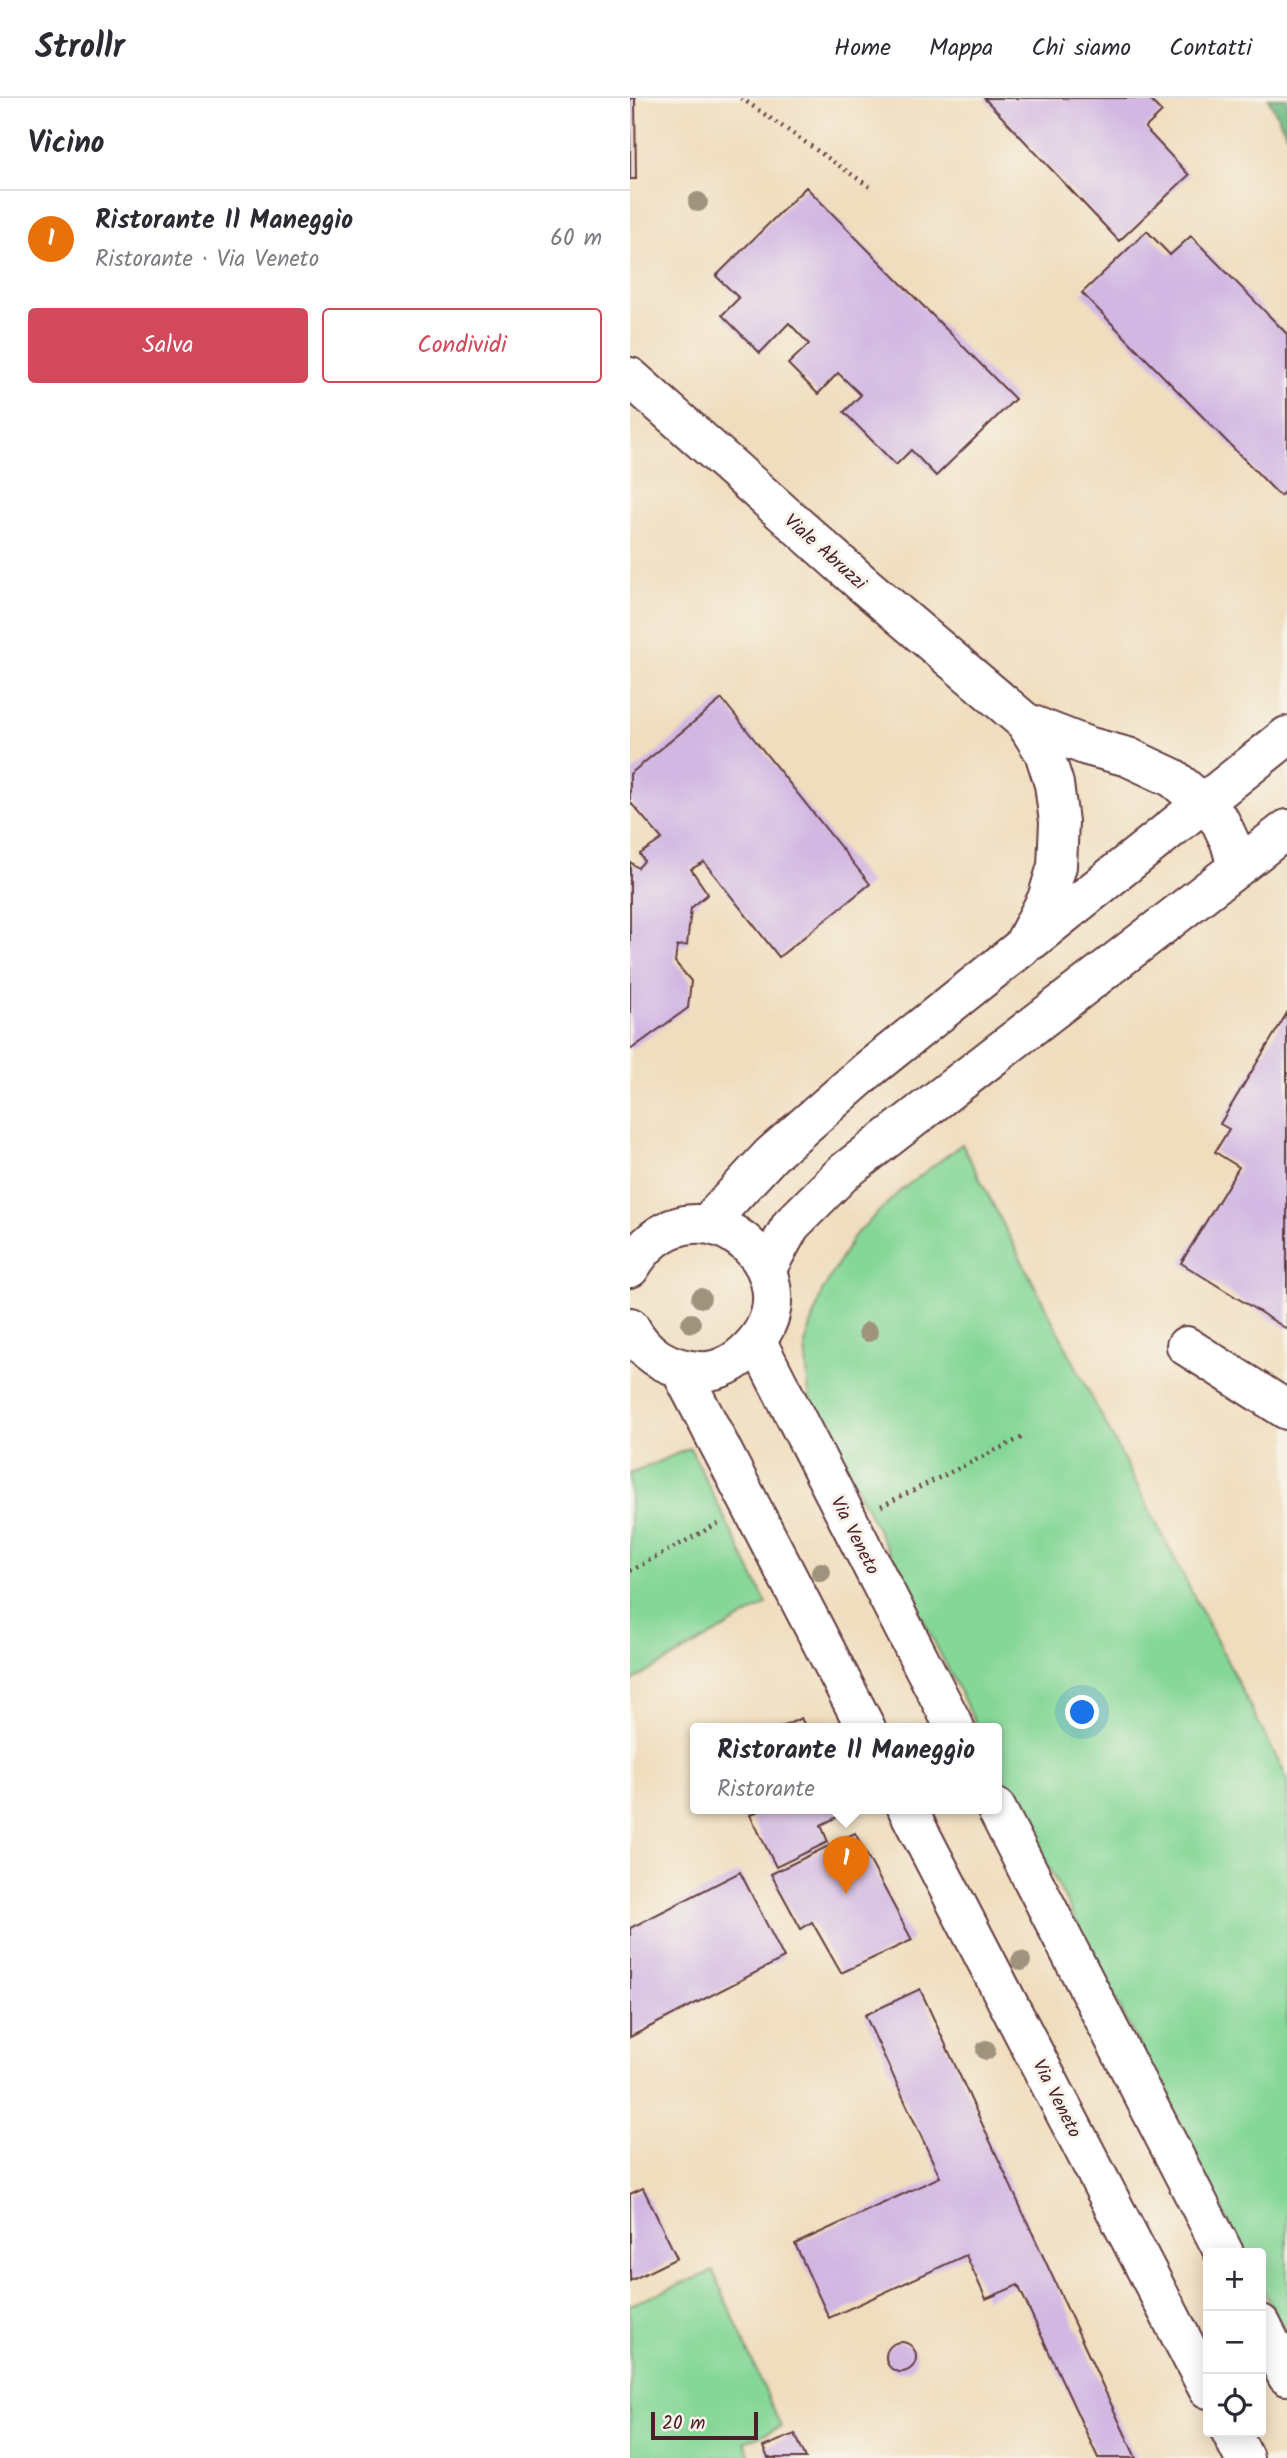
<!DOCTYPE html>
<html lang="it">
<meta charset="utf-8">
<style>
body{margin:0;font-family:Kalam,sans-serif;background:#f7f7f7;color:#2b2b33}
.controls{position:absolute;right:21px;bottom:21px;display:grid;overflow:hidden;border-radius:7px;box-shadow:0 4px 18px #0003}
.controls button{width:63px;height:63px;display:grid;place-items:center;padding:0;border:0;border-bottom:2px solid #e1e1e2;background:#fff;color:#2b2b33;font:35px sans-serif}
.scale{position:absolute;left:21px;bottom:18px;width:107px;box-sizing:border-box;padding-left:7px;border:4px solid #4a1f2b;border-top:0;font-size:19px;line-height:24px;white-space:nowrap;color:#4a1f2b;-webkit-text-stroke:5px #f7f3e8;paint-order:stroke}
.you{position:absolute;left:453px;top:1615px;width:24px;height:24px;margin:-18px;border:5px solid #fff;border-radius:50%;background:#1a73e8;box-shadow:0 0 0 10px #1a73e833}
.badge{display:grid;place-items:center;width:46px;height:46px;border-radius:50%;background:#d1495b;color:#fff;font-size:23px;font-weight:700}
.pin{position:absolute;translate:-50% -58px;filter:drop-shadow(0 2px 4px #0008)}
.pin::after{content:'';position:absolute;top:37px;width:24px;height:21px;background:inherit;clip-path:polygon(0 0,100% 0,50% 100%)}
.popup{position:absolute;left:60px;top:1625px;width:312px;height:91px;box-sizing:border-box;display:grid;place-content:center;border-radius:7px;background:#fff;filter:drop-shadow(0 2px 5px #0005);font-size:23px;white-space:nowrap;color:#7c7c81}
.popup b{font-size:26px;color:#2b2b33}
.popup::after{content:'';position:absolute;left:50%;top:100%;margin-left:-14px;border:14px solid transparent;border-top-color:#fff}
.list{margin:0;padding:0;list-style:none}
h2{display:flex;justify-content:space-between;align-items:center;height:91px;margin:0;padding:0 28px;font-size:30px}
h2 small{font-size:23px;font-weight:400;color:#7c7c81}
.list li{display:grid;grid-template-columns:46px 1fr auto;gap:21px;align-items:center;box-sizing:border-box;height:98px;padding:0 28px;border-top:2px solid #e1e1e2}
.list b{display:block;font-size:26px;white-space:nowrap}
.list p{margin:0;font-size:23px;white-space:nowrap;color:#7c7c81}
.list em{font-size:23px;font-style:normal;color:#7c7c81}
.actions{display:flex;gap:14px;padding:21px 28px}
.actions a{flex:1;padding:16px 0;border:2px solid #d1495b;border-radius:7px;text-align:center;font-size:24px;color:#d1495b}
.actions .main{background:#d1495b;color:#fff}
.icon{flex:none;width:38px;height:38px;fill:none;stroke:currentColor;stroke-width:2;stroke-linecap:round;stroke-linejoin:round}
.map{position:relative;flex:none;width:657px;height:2360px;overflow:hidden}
header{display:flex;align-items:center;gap:42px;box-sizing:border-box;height:98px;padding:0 35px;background:#fff;border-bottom:2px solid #e1e1e2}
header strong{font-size:33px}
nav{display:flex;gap:38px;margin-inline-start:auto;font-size:24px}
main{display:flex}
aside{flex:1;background:#fff}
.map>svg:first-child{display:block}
</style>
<header>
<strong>Strollr</strong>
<nav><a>Home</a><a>Mappa</a><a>Chi siamo</a><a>Contatti</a></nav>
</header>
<main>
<aside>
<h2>Vicino<small></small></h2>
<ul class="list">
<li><span class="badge" style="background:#e8710a">1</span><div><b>Ristorante Il Maneggio</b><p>Ristorante · Via Veneto</p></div><em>60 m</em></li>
</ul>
<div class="actions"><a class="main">Salva</a><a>Condividi</a></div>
</aside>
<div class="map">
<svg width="657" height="2360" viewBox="0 0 657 2360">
<rect width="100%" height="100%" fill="#f7f3e8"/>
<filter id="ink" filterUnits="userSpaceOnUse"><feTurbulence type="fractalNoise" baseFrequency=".0143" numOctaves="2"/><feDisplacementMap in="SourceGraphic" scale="14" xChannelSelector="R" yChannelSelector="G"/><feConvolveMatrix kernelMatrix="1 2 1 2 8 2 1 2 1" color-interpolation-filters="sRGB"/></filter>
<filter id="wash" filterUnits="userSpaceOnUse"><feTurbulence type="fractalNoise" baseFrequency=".00686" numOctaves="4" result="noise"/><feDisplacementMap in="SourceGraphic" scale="28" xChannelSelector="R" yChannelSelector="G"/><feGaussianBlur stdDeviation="1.57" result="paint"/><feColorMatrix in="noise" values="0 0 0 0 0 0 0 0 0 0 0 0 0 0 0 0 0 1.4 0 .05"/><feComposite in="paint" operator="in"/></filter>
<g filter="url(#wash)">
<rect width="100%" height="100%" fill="#f0ddbd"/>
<path fill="#85d797" stroke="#687b61" stroke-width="2" d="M332 1046 657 1680V2239L631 2187V2155H614L367 1667 366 1630H348L179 1297 175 1246 192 1194 223 1139 270 1093Z
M60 1350 137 1506 0 1584V1376Z
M83 2173 151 2329 114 2344 121 2360H0V2207Z"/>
<path fill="#6cb880" stroke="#5b6c56" stroke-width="2" d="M638 0H657V37Z"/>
<g id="blocks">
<path fill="#d2b7e3" d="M0 0H5L6 81H0Z
M354 0H518L532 14 515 30 559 77 489 143Z
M176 89 385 301 306 378 281 352 266 367 214 314 231 297 208 275 188 296 158 266 179 246 159 225 130 255 92 217 109 200 86 178Z
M517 133 540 157 561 138 657 236V391L650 398 452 195Z
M92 601 240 786 149 859 74 764 61 771 78 796 61 810 57 847 47 848 45 864 61 883 58 910 0 952V764L8 770 14 763 10 756 32 741 0 704V676Z
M657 915V1231L551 1165 609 1069 585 1054 599 1031 590 1026Z
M171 1620 176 1630H150Z
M134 1710H215L217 1714 191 1727 198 1744 146 1769 120 1717Z
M225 1735 282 1842 211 1875 182 1824 171 1831 141 1776Z
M110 1774 154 1860 0 1939V1830Z
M290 1891 506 2360H468L388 2187 356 2201 336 2157 199 2220 165 2146 310 2079 235 1917Z
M13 2090 47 2160 0 2183V2096Z
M256 2259a15 15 0 1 1 30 0a15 15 0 1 1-30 0Z
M165 2336 176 2360H138L133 2349Z"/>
</g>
</g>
<g filter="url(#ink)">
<use href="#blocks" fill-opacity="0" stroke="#633c41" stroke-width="2"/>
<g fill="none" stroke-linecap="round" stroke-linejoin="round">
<defs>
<path id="minor" d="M0 279 234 487 395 624 414 654 424 686 429 724 427 768 417 801 392 849 238 972 141 1057 77 1126
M395 624 457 648 498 659 543 680 574 706 590 723 600 744 607 769
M402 842 657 638
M0 1170C64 1063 194 1175 120 1250 107 1264 88 1275 68 1273 37 1270 15 1257 0 1229
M136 1172 161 1127 214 1074 657 731
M127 1244 325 1630
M556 1248 657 1312
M50 1271 236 1630
M277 1710 578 2291
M366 1710 594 2155
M631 2226 657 2278
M601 2334 614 2360"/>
</defs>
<use href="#minor" stroke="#633c41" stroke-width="42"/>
<path stroke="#633c41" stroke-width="4.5" stroke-dasharray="2 5" stroke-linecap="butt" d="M111 0 240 89
M251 1408 395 1338
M0 1473 89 1425"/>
<use href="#minor" stroke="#fff" stroke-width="38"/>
</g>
<g fill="#9f937e">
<circle cx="68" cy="104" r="10"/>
<circle cx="71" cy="1200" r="10"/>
<circle cx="61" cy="1225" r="10"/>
<circle cx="238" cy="1234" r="10"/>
<circle cx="191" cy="1474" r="10"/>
<circle cx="391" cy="1863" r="10"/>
<circle cx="356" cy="1952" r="10"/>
</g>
</g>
<g text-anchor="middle" stroke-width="6" stroke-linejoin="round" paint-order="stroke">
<g font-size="19" fill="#4a1f2b" stroke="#f7f3e8">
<text transform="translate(196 453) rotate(42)" y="7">Viale Abruzzi</text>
<text transform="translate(226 1437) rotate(63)" y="7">Via Veneto</text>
<text transform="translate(428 2000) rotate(63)" y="7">Via Veneto</text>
</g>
</g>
</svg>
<div class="controls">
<button>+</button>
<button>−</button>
<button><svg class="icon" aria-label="locate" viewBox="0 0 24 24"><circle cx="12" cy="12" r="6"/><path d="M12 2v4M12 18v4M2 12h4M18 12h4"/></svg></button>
</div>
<div class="scale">20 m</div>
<div class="you"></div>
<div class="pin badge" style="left:216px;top:1796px;background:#e8710a">1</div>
<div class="popup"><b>Ristorante Il Maneggio</b>Ristorante</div>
</div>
</main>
